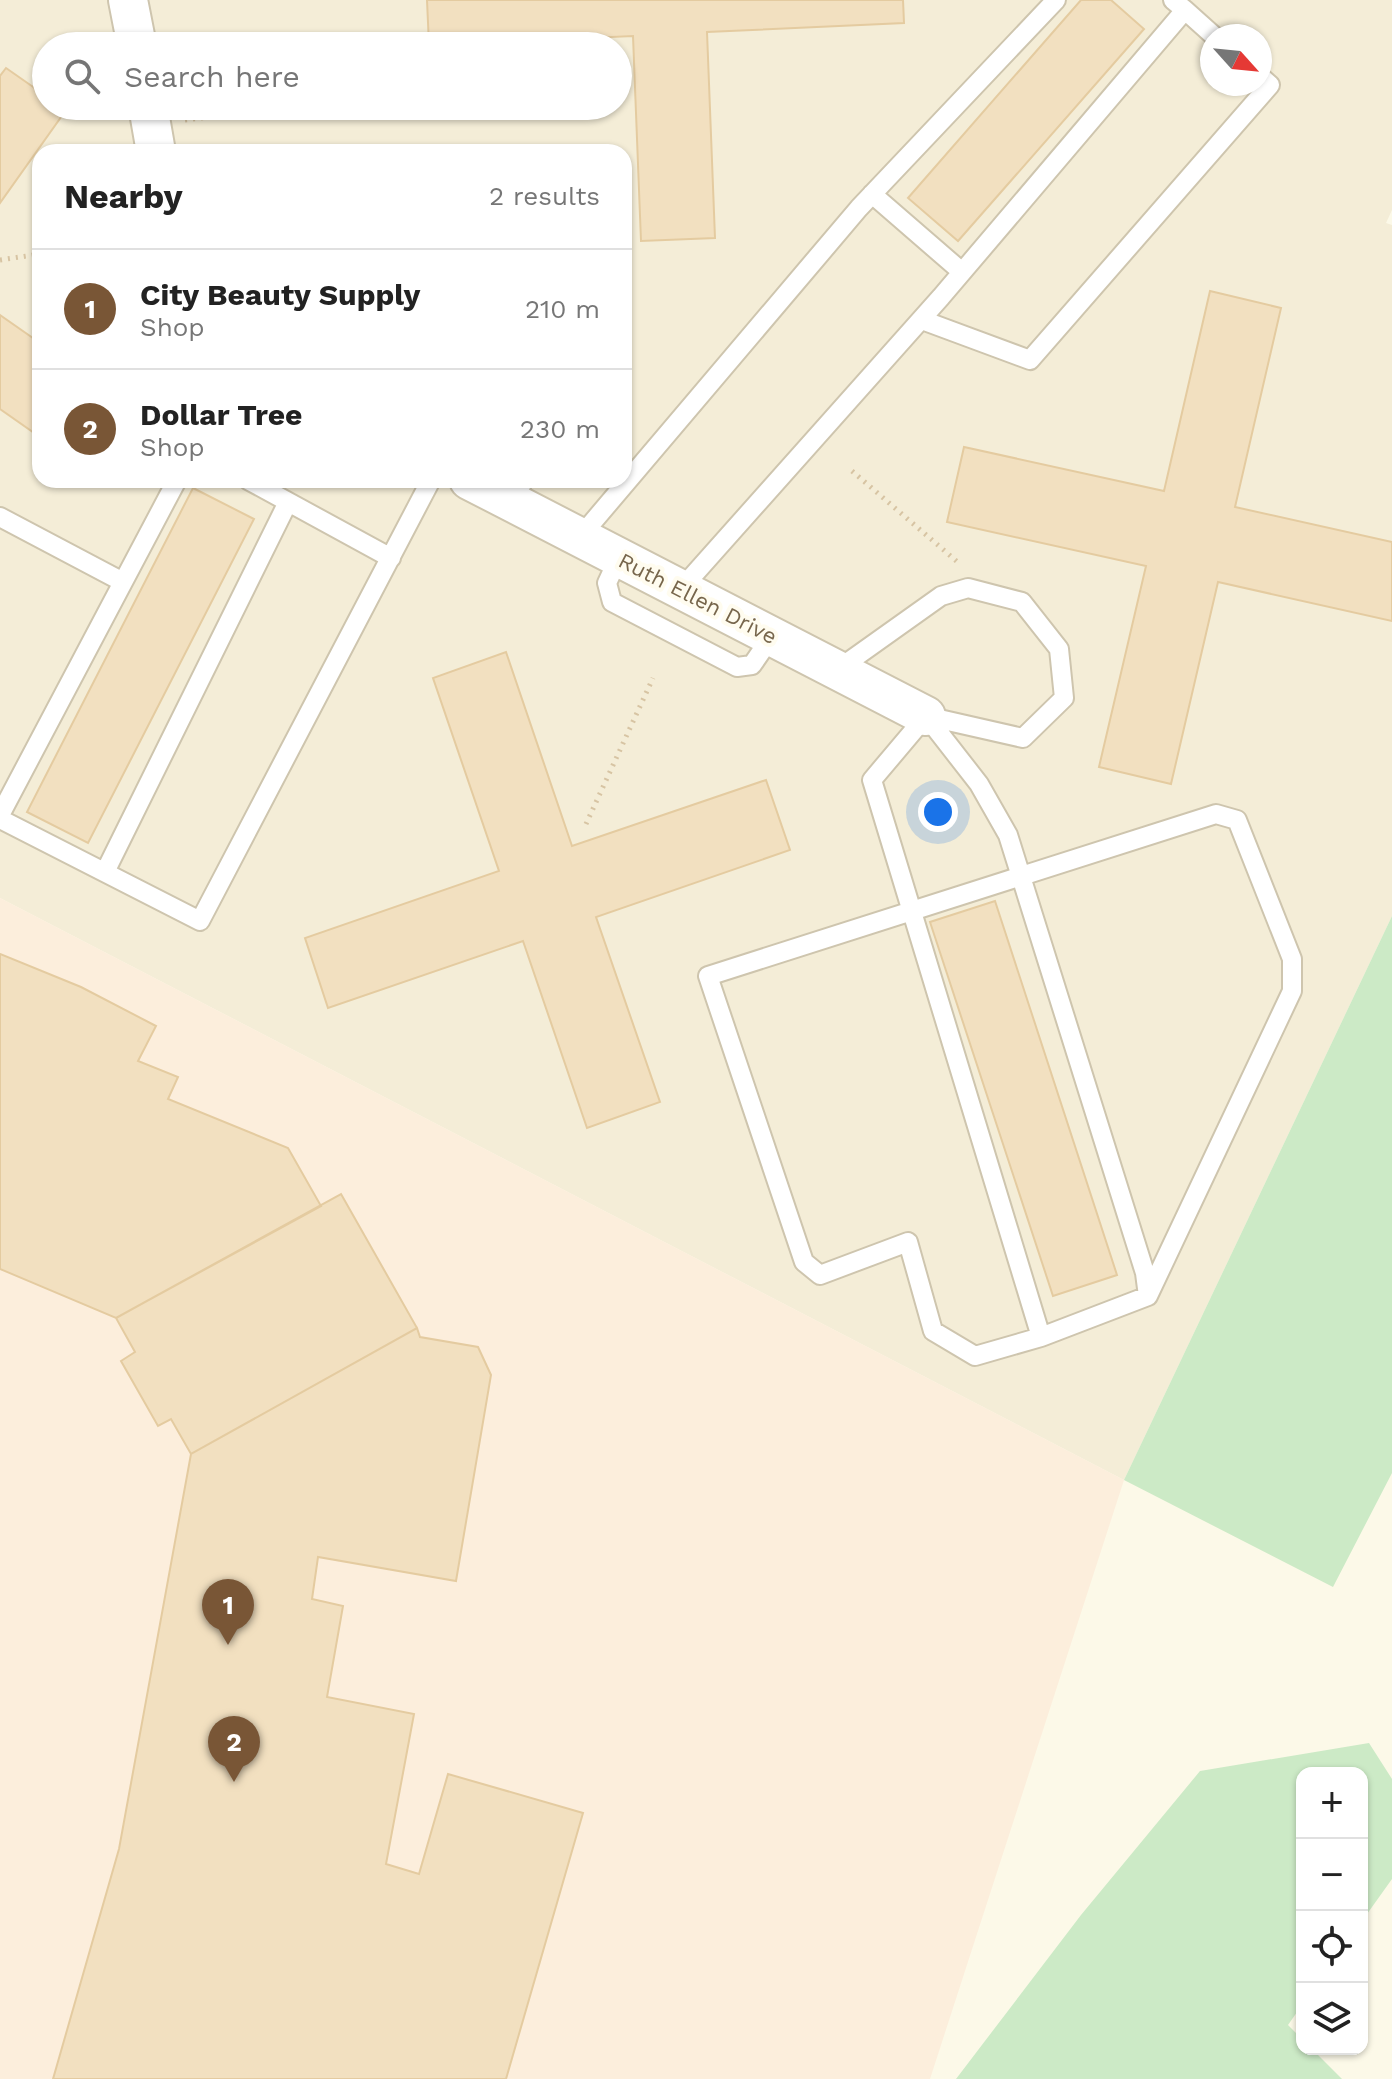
<!DOCTYPE html>
<meta charset="utf-8">
<style>
body{margin:0;font-family:"Work Sans",sans-serif;background:#f6f6f6;color:#222}
.controls{position:absolute;right:24px;bottom:24px;display:grid;overflow:hidden;border-radius:16px;box-shadow:0 2px 6px #0004}
.controls button{width:72px;height:72px;display:grid;place-items:center;padding:0;border:0;border-bottom:2px solid #e0e0e0;background:#fff;color:#222;font:40px sans-serif}
.compass{position:absolute;left:1200px;top:24px;width:72px;height:72px;border-radius:50%;background:#fff;box-shadow:0 2px 6px #0004;rotate:117deg}
.you{position:absolute;left:938px;top:812px;width:28px;height:28px;margin:-20px;border:6px solid #fff;border-radius:50%;background:#1a73e8;box-shadow:0 0 0 12px #1a73e833}
.badge{display:grid;place-items:center;width:52px;height:52px;border-radius:50%;background:#795636;color:#fff;font-size:26px;font-weight:700}
.pin{position:absolute;translate:-50% -66px;filter:drop-shadow(0 2px 4px #0008)}
.pin::after{content:'';position:absolute;top:42px;width:28px;height:24px;background:inherit;clip-path:polygon(0 0,100% 0,50% 100%)}
.list{margin:0;padding:0;list-style:none}
h2{display:flex;justify-content:space-between;align-items:center;height:104px;margin:0;padding:0 32px;font-size:34px}
h2 small{font-size:26px;font-weight:400;color:#767676}
.list li{display:grid;grid-template-columns:52px 1fr auto;gap:24px;align-items:center;box-sizing:border-box;height:120px;padding:0 32px;border-top:2px solid #e0e0e0}
.list b{display:block;font-size:30px;white-space:nowrap}
.list p{margin:0;font-size:26px;white-space:nowrap;color:#767676}
.list em{font-size:26px;font-style:normal;color:#767676}
.icon{flex:none;width:44px;height:44px;fill:none;stroke:currentColor;stroke-width:2;stroke-linecap:round;stroke-linejoin:round}
.map{position:relative;flex:none;width:1392px;height:2079px;overflow:hidden}
.search{position:absolute;background:#fff;box-shadow:0 2px 6px #0004;left:32px;top:32px;width:600px;height:88px;display:flex;align-items:center;gap:20px;box-sizing:border-box;padding:0 28px;border-radius:44px;color:#767676;font-size:30px}
.panel{position:absolute;background:#fff;box-shadow:0 2px 6px #0004;left:32px;top:144px;width:600px;height:344px;border-radius:24px}
.map>svg:first-child{display:block}
</style>
<div class="map">
<svg width="1392" height="2079" viewBox="0 0 1392 2079">
<rect width="100%" height="100%" fill="#fcf9e8"/>
<path fill="#f4edd7" fill-rule="evenodd" d="M0 0H1392V210L1386 223 1392 225V916L1124 1480 0 898ZM1212 36H1260V84H1212ZM46 46H618V106H46ZM40 152H624V480H40Z"/>
<path fill="#fceedc" d="M0 898 1124 1480 930 2079H0Z"/>
<path fill="#cceac6" d="M1392 916V1473L1333 1587 1124 1480Z
M1369 1743 1392 1779V1879L1362 1921V1773H1302V2005L1288 2025 1302 2039V2049H1312L1342 2079H956L1081 1915 1200 1771Z"/>
<path fill="#f2e0c0" stroke="#e4cba0" stroke-width="2" d="M427 0H903L904 23 707 32 715 238 641 241 633 36 429 45Z
M1081 0H1111L1144 29 958 241 908 198Z
M6 68 46 96V106H59L66 110 0 203V76Z
M1210 291 1281 308 1235 507 1392 542V621L1218 582 1171 784 1099 767 1146 566 947 522 964 447 1164 491Z
M0 315 40 343V437L0 409Z
M193 488 254 519 88 843 27 812Z
M506 652 572 846 766 780 790 850 596 917 660 1102 587 1128 523 941 328 1008 305 938 499 871 433 678Z
M995 901 1117 1275 1053 1296 930 922Z
M0 954 81 987 156 1026 138 1061 178 1077 168 1099 288 1148 321 1206 116 1318 0 1269Z
M341 1194 417 1328 191 1454 171 1419 158 1426 121 1361 135 1352 116 1318Z
M417 1328 420 1337 478 1347 491 1375 456 1581 318 1557 312 1599 343 1606 327 1697 414 1714 386 1864 419 1874 448 1774 583 1813 506 2079H53L119 1849 191 1454Z"/>
<g fill="none" stroke-linecap="round" stroke-linejoin="round">
<defs>
<path id="lane" d="M1185 10 1214 36
M872 194 962 272
M922 320 1030 360 1270 85 1260 76
M248 480 391 558
M512 502 524 480
M0 517 123 582
M580 537 859 208 1056 0
M619 557 607 583 612 602 737 667 752 665 772 636
M681 589 941 297 1185 10 1173 0
M837 670 941 596 968 588 1022 602 1059 649 1064 698 1023 738 926 716 979 784 1008 835 1145 1273 1148 1296 1041 1337 872 780 926 716
M0 815 177 480
M0 819 200 921 431 480
M105 872 288 502
M1041 1337 975 1356 933 1331 908 1242 820 1275 804 1262 708 976 1216 814 1237 820 1292 959V991L1148 1296"/>
<path id="street" d="M128 0 137 46
M148 106 156 152
M469 480 926 716"/>
</defs>
<use href="#lane" stroke="#cec5ae" stroke-width="22"/>
<use href="#street" stroke="#cec5ae" stroke-width="42"/>
<path stroke="#d7c4a3" stroke-width="5" stroke-dasharray="2 6" stroke-linecap="butt" d="M185 120 218 116
M0 260 40 254
M852 471 961 565
M586 824 653 678"/>
<use href="#lane" stroke="#fff" stroke-width="18"/>
<use href="#street" stroke="#fff" stroke-width="38"/>
</g>
<g text-anchor="middle" stroke-width="8" stroke-linejoin="round" paint-order="stroke">
<g font-size="22" fill="#77664c" stroke="#fffcef">
<text transform="translate(698 598) rotate(27)" y="8">Ruth Ellen Drive</text>
</g>
</g>
</svg>
<div class="controls">
<button>+</button>
<button>−</button>
<button><svg class="icon" aria-label="locate" viewBox="0 0 24 24"><circle cx="12" cy="12" r="6"/><path d="M12 2v4M12 18v4M2 12h4M18 12h4"/></svg></button>
<button><svg class="icon" aria-label="layers" viewBox="0 0 24 24"><path d="M12 4l9 5-9 5-9-5zM3 14l9 5 9-5"/></svg></button>
</div>
<svg class="compass" viewBox="-18 -18 36 36"><path d="M0-13l5 13h-10z" fill="#e53935"/><path d="M0 13l5-13h-10z" fill="#767676"/></svg>
<div class="you"></div>
<div class="pin badge" style="left:228px;top:1645px">1</div>
<div class="pin badge" style="left:234px;top:1782px">2</div>
<div class="search"><svg class="icon" aria-label="search" viewBox="0 0 24 24"><circle cx="10" cy="10" r="6"/><path d="M15 15l6 6"/></svg>Search here</div>
<section class="panel">
<h2>Nearby<small>2 results</small></h2>
<ul class="list">
<li><span class="badge">1</span><div><b>City Beauty Supply</b><p>Shop</p></div><em>210 m</em></li>
<li><span class="badge">2</span><div><b>Dollar Tree</b><p>Shop</p></div><em>230 m</em></li>
</ul>
</section>
</div>
